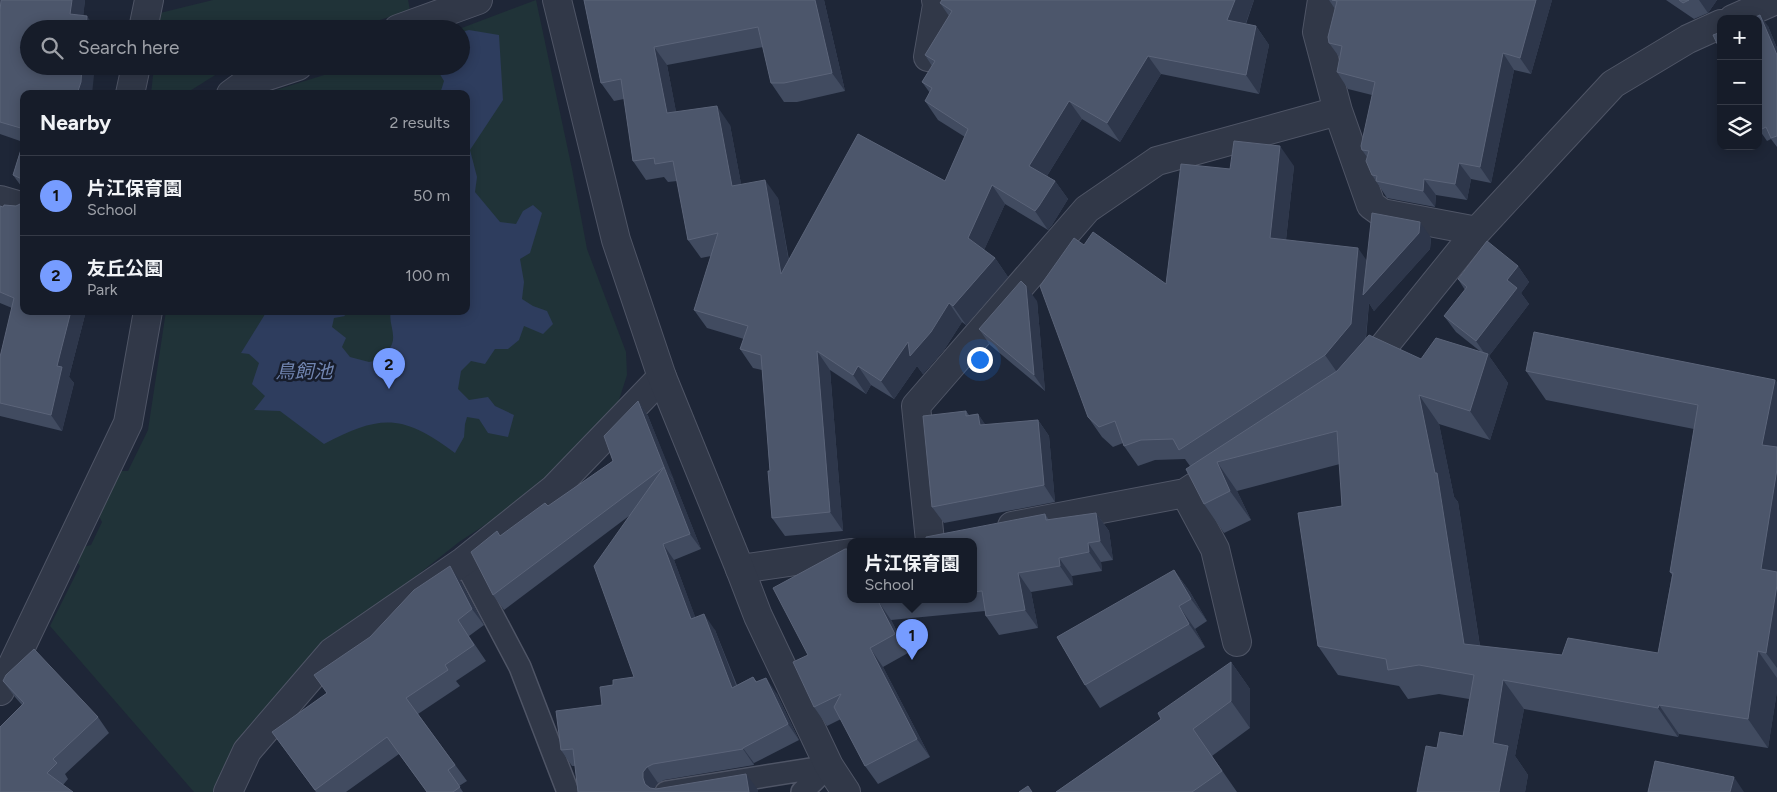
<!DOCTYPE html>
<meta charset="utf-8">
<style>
body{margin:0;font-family:Figtree,"Noto Sans JP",sans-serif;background:#232935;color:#f1f3f6}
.controls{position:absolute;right:15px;top:15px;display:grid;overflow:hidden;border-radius:10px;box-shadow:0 2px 12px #0003}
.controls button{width:45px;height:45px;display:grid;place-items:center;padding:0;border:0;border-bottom:1px solid #353a46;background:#161c29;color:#f1f3f6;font:25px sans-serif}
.you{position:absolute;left:979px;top:359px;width:18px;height:18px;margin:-12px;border:4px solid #fff;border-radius:50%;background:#1a73e8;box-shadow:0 0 0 8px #1a73e833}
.badge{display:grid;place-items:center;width:32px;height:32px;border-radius:50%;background:#769cff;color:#111;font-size:16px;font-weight:700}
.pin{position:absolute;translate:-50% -41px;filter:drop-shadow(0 1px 2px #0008)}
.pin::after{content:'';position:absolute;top:26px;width:18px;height:15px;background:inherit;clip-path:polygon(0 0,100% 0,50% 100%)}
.popup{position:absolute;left:847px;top:538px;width:130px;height:65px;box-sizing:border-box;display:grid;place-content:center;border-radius:10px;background:#161c29;filter:drop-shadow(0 1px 4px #0005);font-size:16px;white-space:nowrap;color:#9ea1a8}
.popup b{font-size:19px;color:#f1f3f6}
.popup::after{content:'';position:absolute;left:50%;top:100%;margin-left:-10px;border:10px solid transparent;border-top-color:#161c29}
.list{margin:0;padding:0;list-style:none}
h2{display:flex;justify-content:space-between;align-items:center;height:65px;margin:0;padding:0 20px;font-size:21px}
h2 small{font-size:16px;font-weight:400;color:#9ea1a8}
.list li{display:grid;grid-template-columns:32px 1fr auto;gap:15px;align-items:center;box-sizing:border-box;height:80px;padding:0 20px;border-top:1px solid #353a46}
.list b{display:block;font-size:19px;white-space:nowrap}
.list p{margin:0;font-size:16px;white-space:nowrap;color:#9ea1a8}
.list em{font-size:16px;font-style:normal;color:#9ea1a8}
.icon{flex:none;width:28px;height:28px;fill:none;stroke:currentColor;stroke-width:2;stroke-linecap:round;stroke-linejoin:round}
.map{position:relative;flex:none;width:1777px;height:792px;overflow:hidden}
.search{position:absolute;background:#161c29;box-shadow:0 2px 12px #0003;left:20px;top:20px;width:450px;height:55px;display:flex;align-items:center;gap:12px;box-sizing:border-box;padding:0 18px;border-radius:28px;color:#9ea1a8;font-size:19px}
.panel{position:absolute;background:#161c29;box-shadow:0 2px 12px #0003;left:20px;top:90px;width:450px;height:225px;border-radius:10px}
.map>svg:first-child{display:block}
</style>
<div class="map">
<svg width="1777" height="792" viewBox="0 0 1777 792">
<rect width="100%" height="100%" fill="#1e2637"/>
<path fill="#203338" d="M213 0H408L410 10 353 29H158L160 13Z
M536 0 572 169 587 249 626 352 627 375 618 403 532 494 459 542 327 647 219 792H194L50 626 80 566 75 559 79 548 91 545 102 522 95 508 113 471H128L148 430 166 311H466V94H263L353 66H461V29H459Z
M154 66H238L220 72 185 94H151Z"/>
<path fill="#2e3d5e" d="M469 30 499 35 503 100 470 150 477 177 475 192 500 222 516 224 523 211 533 205 542 213 530 253 520 259 524 282 522 299 533 306 547 311 553 324 543 334 524 326 519 340 508 349H495L485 364 471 361 461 371 458 389 469 400 488 397 495 406 514 415 508 437 488 433 479 419 467 417 465 424 464 437 455 453C403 414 381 414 324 444L280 411 254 410 265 396 252 384 259 363 249 354 241 353 267 311H342L345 316 334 318 332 327 346 338 342 347 350 357 369 362 379 360C383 355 390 349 392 344 396 333 388 322 391 311H466V94H440L444 81 435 66H461V32Z"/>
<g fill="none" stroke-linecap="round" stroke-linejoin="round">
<defs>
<path id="service" d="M464 561 520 667 568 792
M666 792 829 766
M802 792 829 766"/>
<path id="minor" d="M1733 19 1776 0
M143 29 149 0
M398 29 478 0
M928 57 937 5 936 0
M130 94 136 66
M231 94 246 83 298 66
M1338 111 1371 205 1382 213 1477 231
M0 200 24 207
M1363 372 1477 231 1613 84 1688 39 1721 24
M1185 493 1215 549 1237 642
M1012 526 1185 493 1225 467
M930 541 916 406 1087 209 1157 161 1338 111 1317 32 1322 0
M740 569 851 553
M0 691 128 423 148 311
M228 792 247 751 332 652 464 561 554 489 662 377"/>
<path id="tertiary" d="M557 0 616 240 662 377 740 569 758 616 829 766 846 792"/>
</defs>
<use href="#service" stroke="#4f5566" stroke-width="24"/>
<use href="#minor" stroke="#4f5566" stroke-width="30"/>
<use href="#tertiary" stroke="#4f5566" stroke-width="30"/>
<use href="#service" stroke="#313848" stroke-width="21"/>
<use href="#minor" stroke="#313848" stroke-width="28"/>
<use href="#tertiary" stroke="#313848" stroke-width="28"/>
</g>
<path fill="#414b60" d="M1 0H85L83 16 24 94V190L13 175 23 142 0 134V11Z
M584 0H824L845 91 797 102H784L771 83 763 47 667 65 676 112 730 125 741 184 778 198 789 260 945 181 965 137 938 120 925 101 930 93 922 82 932 66 925 55 949 16 940 3 942 0H1254L1246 24 1256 26 1269 45 1259 94 1161 74 1120 142 1082 119 1047 176 1055 181 1068 199 1052 225 1048 230 1005 204 984 250 995 258 1008 277 966 325 962 322 944 350 923 374 917 366 894 399 871 385 866 394 830 370 843 531 785 536 772 518 770 471 762 370 753 368 740 349 744 339 707 328 694 310 711 256 701 258 688 240 677 181 668 182 664 177 646 180 633 161 624 99 614 101 601 83Z
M1329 0H1552L1531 74 1514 70 1491 183 1471 179 1467 200 1436 195 1435 207 1387 198 1372 175 1367 157 1362 150 1372 95 1348 89 1337 72 1340 58 1329 43 1335 9Z
M1666 0H1717L1708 13 1694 19Z
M1768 26 1777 48V147L1771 139 1767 141 1758 128Z
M1294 166 1286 240 1367 261 1431 238 1430 249 1374 311 1369 303 1366 339 1421 359 1481 352 1456 332 1444 316 1465 290 1458 279 1518 266 1529 282 1521 293 1529 304 1489 356 1508 383 1490 440 1439 424 1454 497 1458 502 1480 646 1562 655 1658 653 1672 575 1670 572 1694 429 1546 400 1526 371 1777 382V691L1768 748 1679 734 1678 737 1524 709 1515 756 1528 775 1525 792H1417L1437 748 1463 736 1469 699 1439 694 1408 699 1399 686 1338 675 1318 646 1342 506 1340 464 1237 491 1251 520 1224 533 1204 504 1190 466 1185 459 1155 460 1138 466 1124 446 1123 443 1113 447 1102 437 1088 417 1084 245 1166 284 1230 169Z
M23 203 24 311H86L69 377 74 383 62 431 0 416V357L12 308 0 303V206L3 207 16 206Z
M1037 301 1045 391 990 345 979 329Z
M638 401 648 416 701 549 674 560 695 617 715 630 737 685 753 677 757 682 777 694 799 740 754 763V765L664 780 658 783 654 788 758 790V792H578L575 766H572L561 750 602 705 613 685 634 677 629 516 504 610 493 595 500 536 548 506 613 461Z
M966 411 969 415 978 414 985 425 1038 420 1049 436 1055 502 944 523 932 507Z
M1096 513 1109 531 1113 560 1101 562 1102 571 1072 576 1073 585 1031 592 1038 628 999 635 986 616 985 611 891 620 908 653 883 667 930 757 878 784 865 766 841 719 827 726 814 707 808 655 851 599H973V541L926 539 1045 514 1049 520Z
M1174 570 1190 592 1207 621 1195 629 1205 647 1100 708 1085 685Z
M461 582 484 625 469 636 486 661 456 681 460 686 418 714 467 781 459 786 463 792H427L399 754 346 792H316L272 732 327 693 370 637Z
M1231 662 1250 689V728L1212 756 1237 792H1056L1161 719Z
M3 681 98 717 109 733 65 774 68 779 63 785 0 792 22 705 15 697Z"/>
<path fill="#2e374b" d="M72 0H85L82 29 70 14Z
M815 0H824L845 91 832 73Z
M1235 0H1254L1240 39 1227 20Z
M1536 0H1552L1531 74 1520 58Z
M1699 0H1717L1708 13Z
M1760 15 1768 26 1777 48V55Z
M87 16 96 29H86Z
M1256 26 1269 45 1259 94 1246 75Z
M654 47 667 65 680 132 667 113Z
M1503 53 1514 70 1491 183 1480 167Z
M1148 56 1161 74 1120 142 1107 123Z
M82 66H95L92 94H77Z
M1069 101 1082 119 1042 184 1029 166Z
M717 106 730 125 745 205 732 186Z
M1280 146 1294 166 1284 258 1270 238Z
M1459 163 1471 179 1467 200 1455 184Z
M1424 179 1436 195 1435 207 1423 191Z
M765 180 778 198 794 293 781 274Z
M1055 181 1068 199 1052 225 1048 230 1035 211Z
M992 185 1005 204 981 257 968 238Z
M1420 222 1431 238 1430 249 1374 311 1369 303 1365 344 1339 375 1325 355 1358 248 1372 268Z
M995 258 1008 277 966 325 953 306Z
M1518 266 1529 282 1521 293 1529 304 1489 356 1508 383 1490 440 1470 411 1487 357 1476 341 1507 280Z
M1026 286 1037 301 1045 391 1034 375Z
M949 303 962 322 944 350 923 374 917 366 894 399 881 381 908 342Z
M71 311H86L69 377 74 383 62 431 51 415 57 366Z
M817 351 830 370 843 531 830 512Z
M858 366 871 385 866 394 853 375Z
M1775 380 1777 382V466L1762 445Z
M1419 395 1439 424 1454 497 1458 502 1484 673 1464 644 1435 473Z
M638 401 648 416 675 482 664 467Z
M978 414 990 431 980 425Z
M1038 420 1049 436 1055 502 1044 485Z
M1217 462 1237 491 1251 520 1230 491Z
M664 467 675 483 701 549 690 534Z
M1777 469V668L1766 653 1761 569Z
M1096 513 1109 531 1113 560 1100 541Z
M1088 543 1101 562 1102 571 1089 552Z
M663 544 674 560 702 635 691 619Z
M1059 558 1072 576 1073 585 1060 566Z
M450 566 461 582 484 625 472 609Z
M1174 570 1190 592 1207 621 1191 599Z
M1018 573 1031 592 1038 628 1025 610Z
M878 601 891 620 908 653 895 634Z
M1179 606 1195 629 1205 647 1189 624Z
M704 614 715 630 743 704 732 688Z
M870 648 883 667 930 757 917 739Z
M1758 651 1777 678V691L1768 748 1748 719Z
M1231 662 1250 689V728L1231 701Z
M766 678 777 694 799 740 788 724Z
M1503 680 1524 709 1515 756 1528 775 1525 792H1499L1493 743Z
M1659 705 1679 734 1678 737 1658 708Z
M743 748 754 763V765L743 749Z
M647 767 658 783 654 788V792L645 784 643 778V772Z
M746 774 758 790V792H749Z
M1734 777 1744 792H1730Z"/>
<path fill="#4c566b" stroke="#5b6479" d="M1 0H72L70 14 87 16 86 29H29V66H82L81 82 77 94H24V129L0 122V11Z
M584 0H815L832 73 784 83H771L758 27 654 47 667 113 717 106 732 186 765 180 781 274 858 134 945 181 968 129 925 101 932 88 922 82 935 61 925 55 952 11 940 3 942 0H1235L1227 20 1256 26 1246 75 1148 56 1107 123 1069 101 1029 166 1055 181 1039 206 1035 211 992 185 968 238 995 258 953 306 949 303 931 332 910 356 908 342 881 381 858 366 853 375 817 351 830 512 772 518 768 471H770L761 355 740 349 748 326 694 310 718 233 688 240 673 161 655 164 654 158 633 161 621 79 601 83Z
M1332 0H1536L1520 58 1503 53 1480 167 1459 163 1455 184 1424 179 1423 191 1376 181 1377 176 1372 175 1366 161 1369 151 1362 150 1361 146 1375 82 1337 72 1342 46 1329 43 1328 37 1337 1Z
M1679 0H1689L1683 3Z
M1760 15 1777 55V136L1771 138 1766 127 1760 130 1758 128V19H1751Z
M1721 32V52L1713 35Z
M24 140V180L13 175Z
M1234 141 1280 146 1270 238 1358 248 1351 324 1325 355 1179 450 1173 439 1141 440 1124 446 1115 421 1099 427 1088 417 1040 286 1074 238 1084 245 1093 232 1166 284 1181 164 1230 169Z
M24 202V311H71L57 366 62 367 51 415 0 403V357L14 298 0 292V206L3 207 4 205 16 206Z
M1372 213 1420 222 1419 233 1363 295Z
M1487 241 1518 266 1507 280 1517 288 1476 341 1444 316 1467 287 1458 279Z
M1021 281 1026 286 1034 375 979 329Z
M1534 332 1775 380 1762 445 1777 447V469L1761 569 1777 572V585L1766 653 1758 651 1748 719 1659 705 1658 708 1503 680 1493 743 1508 746 1499 792H1417L1426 746 1437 748 1440 732 1463 736 1474 675 1419 665 1388 670 1386 659 1318 646 1298 513 1342 506 1337 431 1217 462 1230 491 1204 504 1186 469 1337 371 1369 335 1421 359 1436 338 1488 354 1470 411 1419 395 1435 473H1437L1464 644 1562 655 1568 638 1658 653 1673 573 1670 572 1698 405 1526 371Z
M638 401 664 467 493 595 471 552 497 531 500 536 545 503 548 506 613 461 604 436Z
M966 411V416L978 414 980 425 1038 420 1044 485 932 507 923 416Z
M664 467 690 534 663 544 691 619 704 614 732 688 753 677 756 682 766 678 788 724 743 748V749L653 764 647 767 643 772V778L645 784 650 788 656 789 746 774 749 792H578L573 749 561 750 556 711 602 705 600 687 613 685V680L634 677 594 566Z
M1096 513 1100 541 1088 543 1089 552 1059 558 1060 566 1018 573 1025 610 986 616 982 591 973 592V541H908L926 539V537L1045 514 1046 520Z
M845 549H851V599H905L878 601 895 634 870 648 917 739 865 766 834 707 841 694 814 707 793 662 808 655 773 588Z
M450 566 472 609 458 620 474 645 445 665 448 670 406 698 455 765 448 770 460 787 453 792H427L387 737 315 790 272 732 327 693 314 675 370 637 414 590Z
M1174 570 1191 599 1179 606 1189 624 1085 685 1057 637Z
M34 649 98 717 53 759 57 763 47 773 73 792H0V727L24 703 3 681 6 675Z
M1231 662V701L1193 729 1222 771 1192 792H1056L1161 719 1158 713Z
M1655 761 1734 777 1730 792H1648Z
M1028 786 1032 792H1019Z"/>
<g text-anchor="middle" stroke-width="5" stroke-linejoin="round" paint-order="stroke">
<g font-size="19" font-style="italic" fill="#7185b0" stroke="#171d2c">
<text x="304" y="378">鳥飼池</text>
</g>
</g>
</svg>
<div class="controls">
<button>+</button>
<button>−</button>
<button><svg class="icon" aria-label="layers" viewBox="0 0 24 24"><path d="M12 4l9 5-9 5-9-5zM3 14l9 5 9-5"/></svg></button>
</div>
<div class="you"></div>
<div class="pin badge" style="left:912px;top:660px">1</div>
<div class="popup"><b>片江保育園</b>School</div>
<div class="pin badge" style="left:389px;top:389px">2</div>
<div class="search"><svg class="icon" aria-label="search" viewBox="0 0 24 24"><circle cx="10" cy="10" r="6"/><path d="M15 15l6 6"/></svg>Search here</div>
<section class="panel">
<h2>Nearby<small>2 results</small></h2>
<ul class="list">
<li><span class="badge">1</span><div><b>片江保育園</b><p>School</p></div><em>50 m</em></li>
<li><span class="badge">2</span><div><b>友丘公園</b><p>Park</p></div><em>100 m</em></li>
</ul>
</section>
</div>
